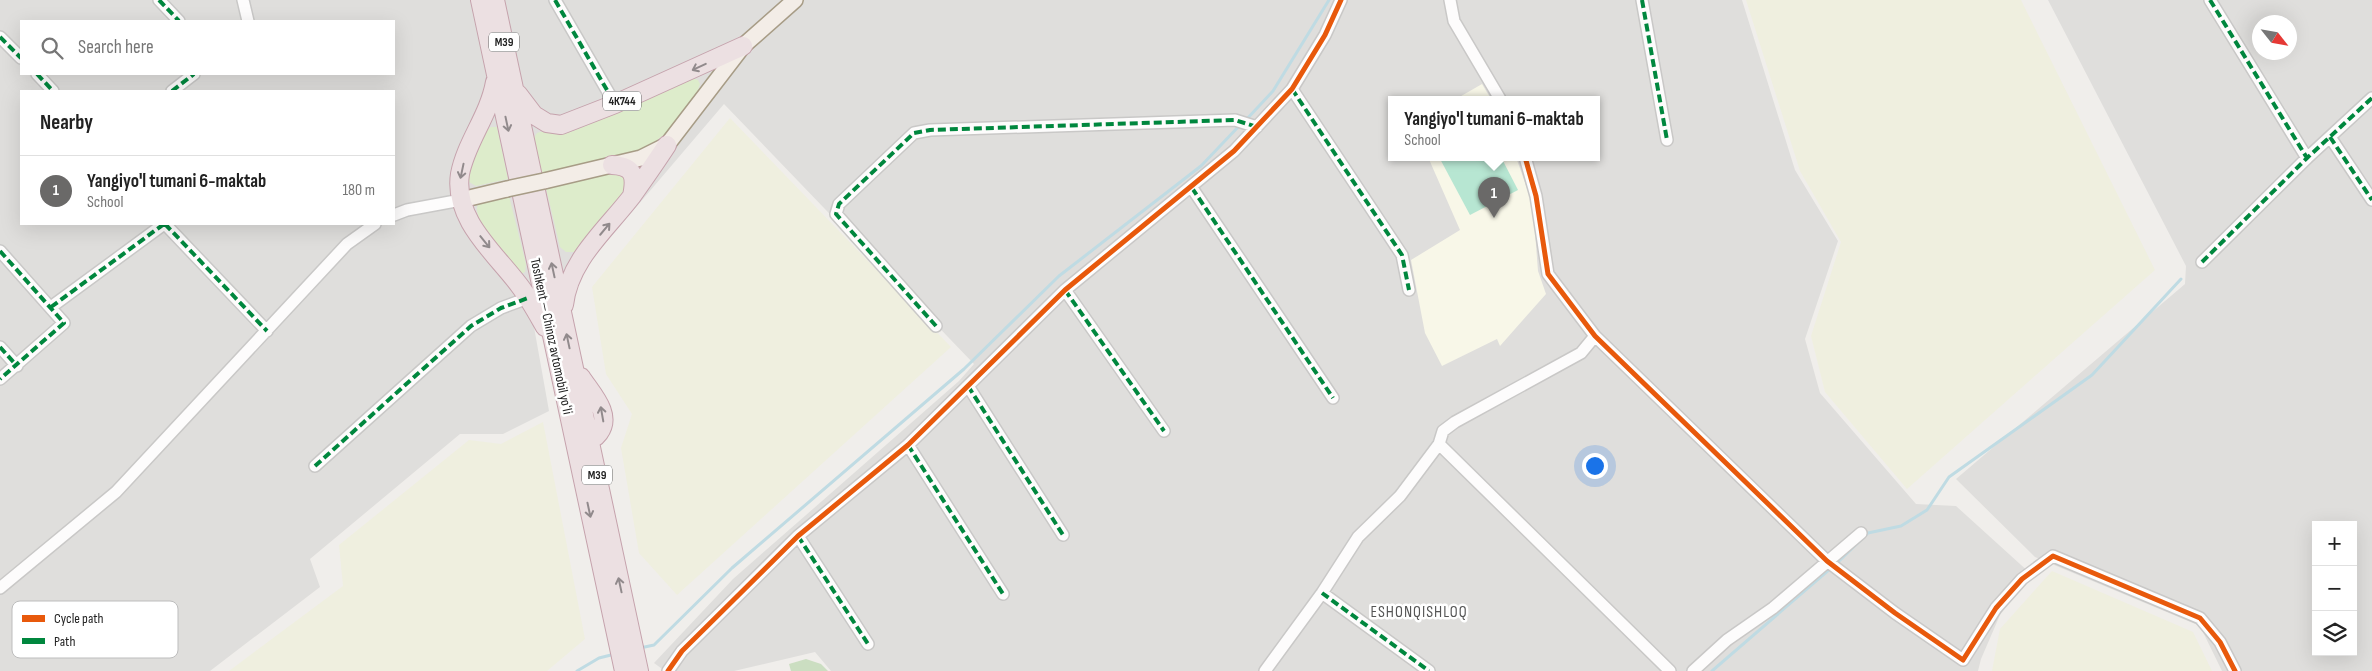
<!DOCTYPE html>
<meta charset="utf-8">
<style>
body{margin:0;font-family:"Sofia Sans Condensed",sans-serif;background:#f6f6f6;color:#222}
.controls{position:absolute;right:15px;bottom:15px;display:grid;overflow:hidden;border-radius:0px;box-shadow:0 5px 20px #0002}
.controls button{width:45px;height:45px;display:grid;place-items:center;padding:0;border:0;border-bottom:1px solid #e0e0e0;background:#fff;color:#222;font:25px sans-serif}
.compass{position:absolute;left:2252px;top:15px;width:45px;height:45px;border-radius:50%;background:#fff;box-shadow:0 5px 20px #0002;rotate:121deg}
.you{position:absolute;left:1594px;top:465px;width:18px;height:18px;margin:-12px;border:4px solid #fff;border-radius:50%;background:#1a73e8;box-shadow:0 0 0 8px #1a73e833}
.badge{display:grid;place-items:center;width:32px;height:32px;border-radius:50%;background:#6a6968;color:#fff;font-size:16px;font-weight:700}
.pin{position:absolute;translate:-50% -41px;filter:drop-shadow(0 1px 2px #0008)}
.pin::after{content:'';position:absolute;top:26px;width:18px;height:15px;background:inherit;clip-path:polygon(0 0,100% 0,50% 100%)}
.popup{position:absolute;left:1388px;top:96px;width:212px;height:65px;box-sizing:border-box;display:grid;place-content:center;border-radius:0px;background:#fff;filter:drop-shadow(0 1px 4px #0005);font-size:16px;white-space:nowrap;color:#767676}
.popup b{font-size:19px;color:#222}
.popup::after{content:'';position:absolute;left:50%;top:100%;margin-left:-10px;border:10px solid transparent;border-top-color:#fff}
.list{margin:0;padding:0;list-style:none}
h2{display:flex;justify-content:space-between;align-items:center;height:65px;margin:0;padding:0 20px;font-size:21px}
h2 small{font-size:16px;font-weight:400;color:#767676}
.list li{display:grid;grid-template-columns:32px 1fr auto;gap:15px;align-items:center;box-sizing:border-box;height:70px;padding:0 20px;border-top:1px solid #e0e0e0}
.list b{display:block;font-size:19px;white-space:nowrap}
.list p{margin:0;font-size:16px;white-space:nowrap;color:#767676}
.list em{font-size:16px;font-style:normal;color:#767676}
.icon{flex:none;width:28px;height:28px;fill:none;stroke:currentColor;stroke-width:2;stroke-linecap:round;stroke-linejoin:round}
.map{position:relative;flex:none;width:2372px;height:671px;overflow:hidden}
.search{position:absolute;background:#fff;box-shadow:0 5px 20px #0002;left:20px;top:20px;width:375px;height:55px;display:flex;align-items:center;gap:12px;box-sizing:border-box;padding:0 18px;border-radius:0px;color:#767676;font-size:19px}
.panel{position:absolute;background:#fff;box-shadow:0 5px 20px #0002;left:20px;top:90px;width:375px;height:135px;border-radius:0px}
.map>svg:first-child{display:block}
</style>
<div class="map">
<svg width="2372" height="671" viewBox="0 0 2372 671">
<rect width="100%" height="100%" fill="#f0eeeb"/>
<path fill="#dfdedc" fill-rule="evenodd" d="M0 0H1742L1795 170 1838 241 1805 339 1820 393 1916 504 1956 506 2031 574 2000 615 1981 659 1978 671H831L815 652 734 671H665L654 663 733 579 959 381 974 364 724 104 534 327 549 411 503 434H460L310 559 320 587 210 671H0ZM21 21H394V74H21ZM21 91H394V224H21ZM1392 99H1596V157H1392Z
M2048 0H2372V671H2222L2200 626 2035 557 1956 479 2185 284 2186 266ZM2260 22H2290V52H2260ZM2316 525H2353V652H2316Z"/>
<path fill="#f8f7e8" d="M1482 84 1491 99H1456Z
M1428 157H1516L1533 206 1538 271 1546 294 1500 346 1497 339 1442 366 1425 333 1411 260 1460 230Z"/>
<path fill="#efefdf" d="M1746 0H2021L2155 270 1907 489 1825 392 1811 336 1841 242 1800 171Z
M730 118 951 347 677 595 639 553 621 448 632 414 606 374 592 287Z
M543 422 585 639 547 671H229L343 586 339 545 469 440 501 444Z
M2052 571 2193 632 2212 671H1992L2000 629Z"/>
<path fill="#ddeccb" d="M692 78 698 80 700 84 698 90C688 104 679 119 668 131 640 160 578 165 540 173L533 139 537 133C549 129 560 134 573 131Z
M491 127H497L508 179 476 186 469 182 467 177 485 132Z
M613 172 624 176 629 188 580 252H566L560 247 546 188Z
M509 196 526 264 525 272 521 274C512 264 461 211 482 200 489 197 501 197 509 196Z"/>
<path fill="#cbdec1" d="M806 659 821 664 828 671H791L789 664Z"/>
<path fill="#b7e6d2" d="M1439 157H1501L1518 190 1470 215Z"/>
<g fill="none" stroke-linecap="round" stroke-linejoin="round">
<path stroke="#bfdbe3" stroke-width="3" d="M1245 121 1273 91 1329 0
M1836 564 1868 533 1901 526 1927 510 1949 477 2092 375 2181 279
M640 648 654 645 732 568 964 369 1059 276 1201 166 1240 125
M577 671 599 658 615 654
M1712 671 1831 568"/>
<defs>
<path id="minor" d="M159 0 179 21
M243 0 248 21
M555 0 615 104
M1450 0 1454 21 1500 99
M1642 0 1667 140
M2210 0 2307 158
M0 37 21 58
M37 74 53 91
M1292 89 1402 255 1409 290
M172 91 194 74
M2330 137 2372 200
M1525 157 1536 196 1548 274 1595 336 1827 561 1895 613 1963 660 1996 608 2022 579 2053 556 2200 618 2220 642 2235 671
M1192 188 1333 398
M394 215 407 210 461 200
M165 224 267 331
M0 251 64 323 0 379
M2202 262 2307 158 2372 98
M1065 290 1164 431
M51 307 164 224
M936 326 836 214 839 204 914 133 930 130 1235 120 1257 127
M0 347 17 366
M968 386 1063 535
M1439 444 1670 671
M908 445 1003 594
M315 466 471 326 501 308 528 298
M798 536 868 644
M0 588 116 492 347 244 375 224
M1322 593 1429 671
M668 671 682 651 798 536 908 445 1065 290 1234 151 1292 89 1325 35 1341 0
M1265 671 1322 593 1358 537 1400 496 1439 444 1443 431 1455 422 1581 353 1595 336
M1693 671 1727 640 1773 608 1861 533"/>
<path id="major" d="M544 181 641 158 667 145 743 46 795 0
M461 200 507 189"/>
<path id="highway" d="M480 0 624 671
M495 0 639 671
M495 82C489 116 466 142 460 174 453 219 495 253 519 285 529 298 537 313 545 327
M518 94 534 115 547 123 561 125 615 104 743 46
M612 165C634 166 636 176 632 196
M564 305C569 260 606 230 632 196 644 179 656 162 667 145
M581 377C591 393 613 414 599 433 594 440 588 441 581 440"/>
</defs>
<use href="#minor" stroke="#c9c8c7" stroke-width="14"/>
<use href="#major" stroke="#a79c86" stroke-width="18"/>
<use href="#highway" stroke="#c5a2ac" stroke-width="20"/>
<use href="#minor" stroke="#fdfcfc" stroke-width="11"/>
<use href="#major" stroke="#f3ede7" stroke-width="15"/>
<use href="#highway" stroke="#ece0e2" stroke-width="18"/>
<defs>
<path id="major-bridge" d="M507 189 544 181"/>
</defs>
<use href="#major-bridge" stroke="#a79c86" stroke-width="18" stroke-linecap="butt"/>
<use href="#major-bridge" stroke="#f3ede7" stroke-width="15"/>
<path stroke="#00873e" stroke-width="4" stroke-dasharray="8 4" stroke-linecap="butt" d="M159 0 179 21
M555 0 615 104
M1642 0 1667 140
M2210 0 2307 158
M0 37 21 58
M37 74 53 91
M1292 89 1402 255 1409 290
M172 91 194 74
M2330 137 2372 200
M1192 188 1333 398
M165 224 267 331
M0 251 64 323 0 379
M2202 262 2307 158 2372 98
M1065 290 1164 431
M51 307 164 224
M936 326 836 214 839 204 914 133 930 130 1235 120 1257 127
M0 347 17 366
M968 386 1063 535
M908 445 1003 594
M315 466 471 326 501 308 528 298
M798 536 868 644
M1322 593 1429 671"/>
<defs>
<path id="cycleway" d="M1525 157 1536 196 1548 274 1595 336 1827 561 1895 613 1963 660 1996 608 2022 579 2053 556 2200 618 2220 642 2235 671
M668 671 682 651 798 536 908 445 1065 290 1234 151 1292 89 1325 35 1341 0"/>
</defs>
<use href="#cycleway" stroke="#fff" stroke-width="8"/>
<use href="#cycleway" stroke="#e8590c" stroke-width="5"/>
</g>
<defs><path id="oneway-shaft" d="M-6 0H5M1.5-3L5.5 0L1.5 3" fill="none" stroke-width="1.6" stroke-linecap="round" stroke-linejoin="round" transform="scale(1.25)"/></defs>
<g stroke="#918a8c">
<use href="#oneway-shaft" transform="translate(699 67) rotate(155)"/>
<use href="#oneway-shaft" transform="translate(507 124) rotate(78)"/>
<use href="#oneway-shaft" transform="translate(462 171) rotate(102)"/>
<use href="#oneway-shaft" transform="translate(605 229) rotate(-50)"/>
<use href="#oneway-shaft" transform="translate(485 242) rotate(51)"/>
<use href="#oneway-shaft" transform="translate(553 270) rotate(-102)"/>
<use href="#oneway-shaft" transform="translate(568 341) rotate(-102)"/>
<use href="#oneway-shaft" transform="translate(602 414) rotate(-100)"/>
<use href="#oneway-shaft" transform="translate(589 510) rotate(78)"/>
<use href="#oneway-shaft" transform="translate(620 585) rotate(-102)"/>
</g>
<g text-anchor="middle" stroke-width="5" stroke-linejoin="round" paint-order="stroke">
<g fill="#fff" stroke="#646464" stroke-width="1">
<rect x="489" y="32.5" width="30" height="19" rx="4"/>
<rect x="603" y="91.5" width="38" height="19" rx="4"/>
<rect x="582" y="465.5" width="30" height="19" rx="4"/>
</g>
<g font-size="12" font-weight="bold" fill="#222">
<text x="504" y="46">M39</text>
<text x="622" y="105">4К744</text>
<text x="597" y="479">M39</text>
</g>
<g font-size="14" fill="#222" stroke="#fff">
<text transform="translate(552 336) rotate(78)" y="5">Toshkent — Chinoz avtomobil yoʻli</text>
</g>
<g font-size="16" letter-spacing="1" fill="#555" stroke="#fff">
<text x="1419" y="617">ESHONQISHLOQ</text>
</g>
</g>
<rect x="12" y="601" width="166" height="57" rx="8" fill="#fff" stroke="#bdbdbd" stroke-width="1"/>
<rect x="22" y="615" width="23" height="7" fill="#e8590c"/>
<rect x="22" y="638" width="23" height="6" fill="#00873e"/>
<g font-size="14" fill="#222">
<text x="54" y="623">Cycle path</text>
<text x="54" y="646">Path</text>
</g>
</svg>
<div class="controls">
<button>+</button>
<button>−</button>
<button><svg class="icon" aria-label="layers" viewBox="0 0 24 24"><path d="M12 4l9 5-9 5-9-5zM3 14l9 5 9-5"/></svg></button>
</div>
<svg class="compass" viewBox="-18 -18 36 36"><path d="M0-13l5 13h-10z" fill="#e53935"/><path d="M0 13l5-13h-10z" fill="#767676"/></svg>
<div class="you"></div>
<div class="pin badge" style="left:1494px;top:218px">1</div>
<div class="popup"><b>Yangiyo'l tumani 6-maktab</b>School</div>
<div class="search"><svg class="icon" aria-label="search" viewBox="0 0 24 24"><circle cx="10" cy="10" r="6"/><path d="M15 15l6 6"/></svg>Search here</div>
<section class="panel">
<h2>Nearby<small></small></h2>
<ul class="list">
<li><span class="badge">1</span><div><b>Yangiyo'l tumani 6-maktab</b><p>School</p></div><em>180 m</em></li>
</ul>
</section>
</div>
